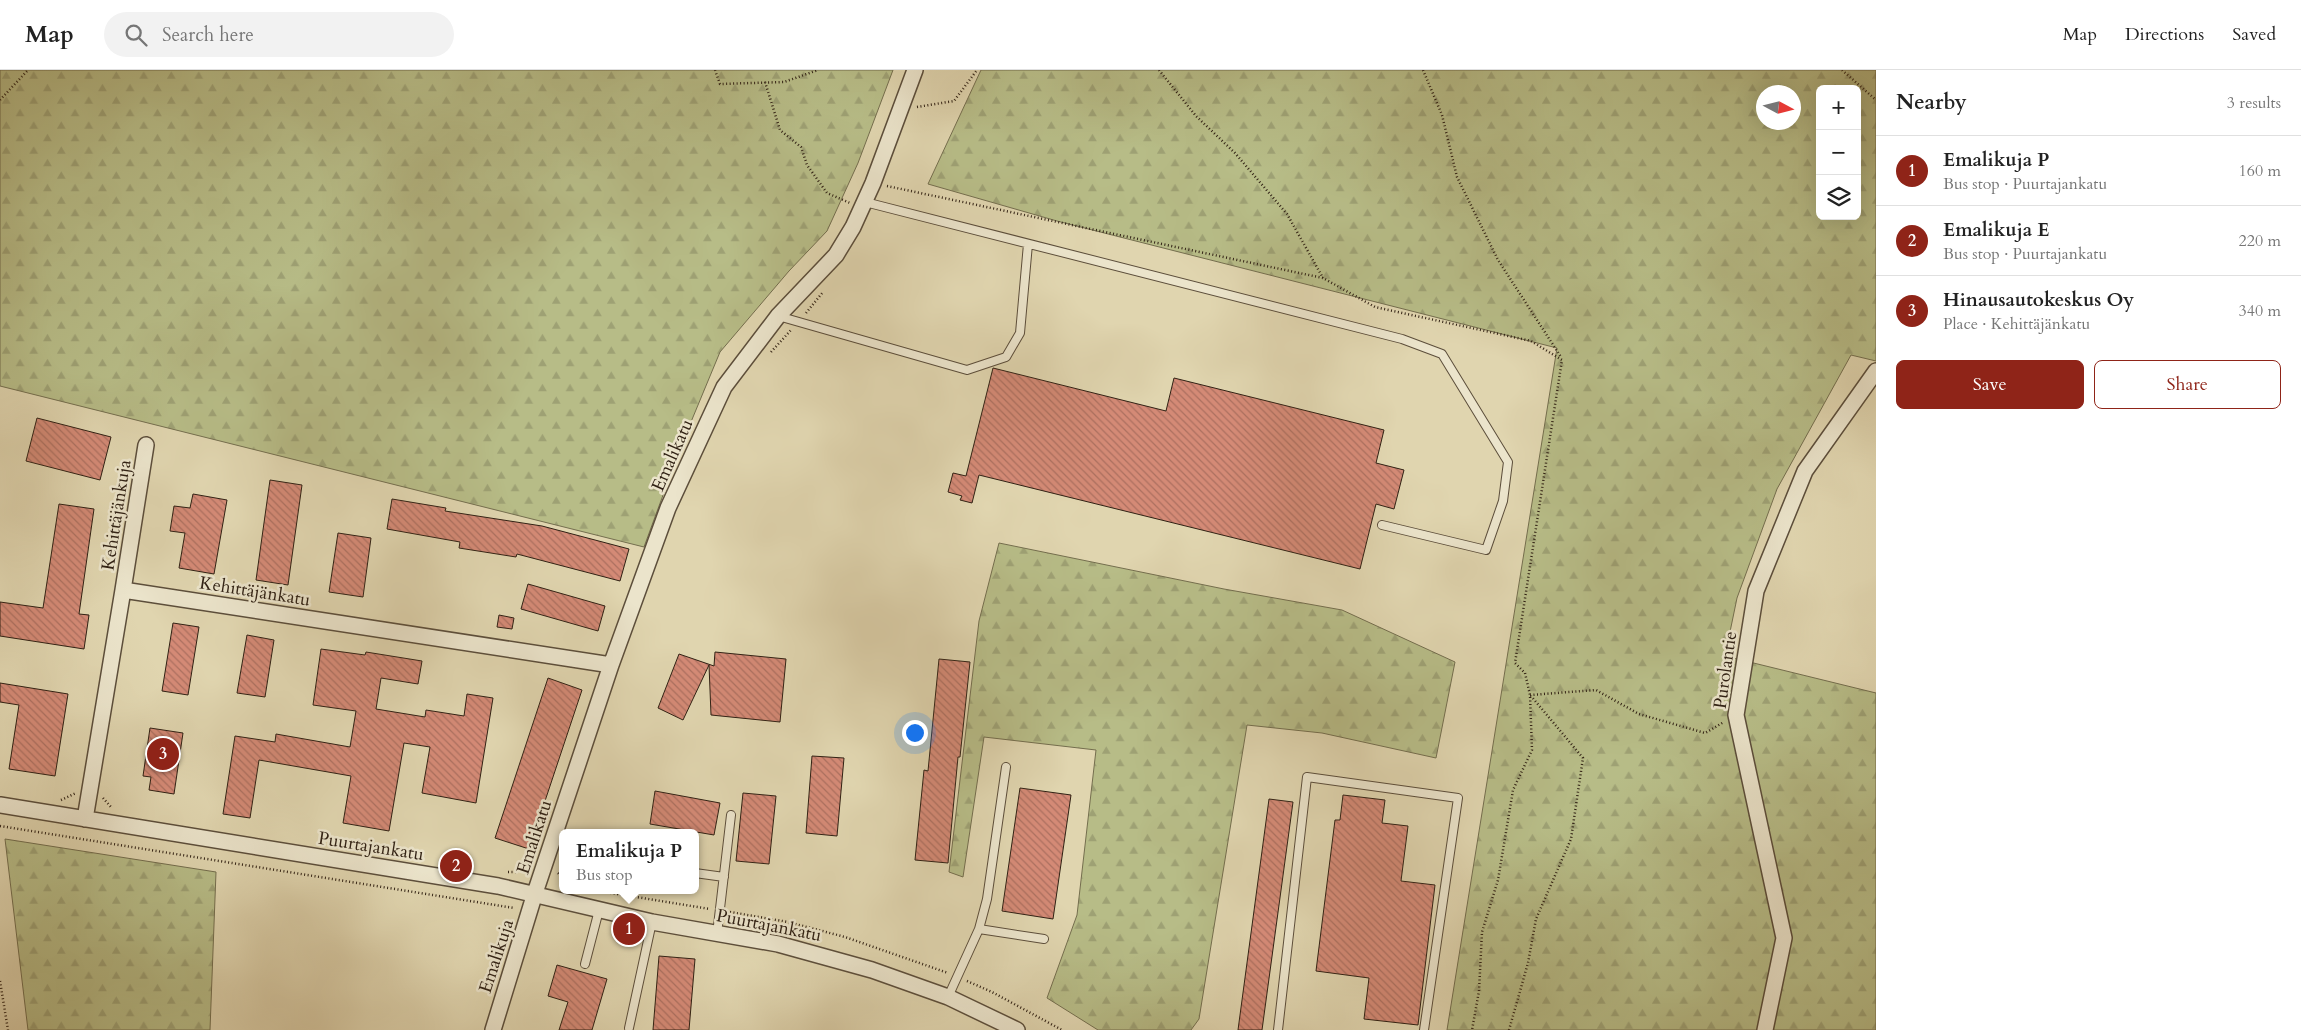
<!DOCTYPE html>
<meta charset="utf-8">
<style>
body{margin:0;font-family:Cardo,serif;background:#f2f2f2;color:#222}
.controls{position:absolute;right:15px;top:15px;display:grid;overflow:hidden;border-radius:8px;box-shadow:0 5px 20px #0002}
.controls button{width:45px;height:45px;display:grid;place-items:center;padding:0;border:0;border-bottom:1px solid #e0e0e0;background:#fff;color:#222;font:25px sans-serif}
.compass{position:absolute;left:1756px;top:15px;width:45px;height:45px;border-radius:50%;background:#fff;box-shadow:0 5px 20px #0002;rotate:97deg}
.you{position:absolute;left:914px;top:662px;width:18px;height:18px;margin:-12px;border:4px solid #fff;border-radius:50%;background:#1a73e8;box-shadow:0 0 0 8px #1a73e833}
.badge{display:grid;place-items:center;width:32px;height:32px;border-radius:50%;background:#8f2418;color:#fff;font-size:16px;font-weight:700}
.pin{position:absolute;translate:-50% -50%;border:2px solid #fff;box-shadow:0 1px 5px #0006}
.popup{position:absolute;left:559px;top:759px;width:140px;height:65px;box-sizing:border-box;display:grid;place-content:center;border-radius:8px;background:#fff;filter:drop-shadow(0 1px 4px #0005);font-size:16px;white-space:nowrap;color:#767676}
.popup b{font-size:19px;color:#222}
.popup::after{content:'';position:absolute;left:50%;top:100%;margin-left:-10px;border:10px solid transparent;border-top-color:#fff}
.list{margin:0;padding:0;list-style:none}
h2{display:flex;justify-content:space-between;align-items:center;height:65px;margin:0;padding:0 20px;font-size:21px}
h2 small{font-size:16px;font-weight:400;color:#767676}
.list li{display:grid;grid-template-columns:32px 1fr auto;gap:15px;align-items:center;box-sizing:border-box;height:70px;padding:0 20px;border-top:1px solid #e0e0e0}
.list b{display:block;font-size:19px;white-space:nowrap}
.list p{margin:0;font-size:16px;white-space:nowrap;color:#767676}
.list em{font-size:16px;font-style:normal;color:#767676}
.actions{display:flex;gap:10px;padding:15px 20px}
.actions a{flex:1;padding:11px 0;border:1px solid #8f2418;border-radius:8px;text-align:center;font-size:18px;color:#8f2418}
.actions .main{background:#8f2418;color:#fff}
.icon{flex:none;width:28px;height:28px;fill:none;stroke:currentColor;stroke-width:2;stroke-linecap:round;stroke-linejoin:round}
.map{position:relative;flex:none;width:1876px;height:960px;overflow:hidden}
header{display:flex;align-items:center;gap:30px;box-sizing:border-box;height:70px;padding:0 25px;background:#fff;border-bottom:1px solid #e0e0e0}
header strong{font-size:24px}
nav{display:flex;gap:28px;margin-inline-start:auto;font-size:18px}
.search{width:350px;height:45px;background:#f2f2f2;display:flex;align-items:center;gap:12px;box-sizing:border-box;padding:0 18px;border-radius:28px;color:#767676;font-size:19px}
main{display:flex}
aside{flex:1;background:#fff}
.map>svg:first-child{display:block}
</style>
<header>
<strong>Map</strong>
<div class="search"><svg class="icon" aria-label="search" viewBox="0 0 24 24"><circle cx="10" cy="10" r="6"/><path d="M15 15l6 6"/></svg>Search here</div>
<nav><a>Map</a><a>Directions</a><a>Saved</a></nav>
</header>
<main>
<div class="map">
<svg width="1876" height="960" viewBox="0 0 1876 960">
<defs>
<pattern id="forest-firs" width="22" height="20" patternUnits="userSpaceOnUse" patternTransform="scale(1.25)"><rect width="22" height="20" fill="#b7bc87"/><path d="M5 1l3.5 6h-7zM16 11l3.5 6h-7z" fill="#9ea174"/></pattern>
<pattern id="building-back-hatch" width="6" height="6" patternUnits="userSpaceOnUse" patternTransform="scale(1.25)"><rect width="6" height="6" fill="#d48a76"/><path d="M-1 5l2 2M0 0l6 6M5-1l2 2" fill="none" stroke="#ac7060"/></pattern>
</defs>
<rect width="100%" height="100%" fill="#e0d5af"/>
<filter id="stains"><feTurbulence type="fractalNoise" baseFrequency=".004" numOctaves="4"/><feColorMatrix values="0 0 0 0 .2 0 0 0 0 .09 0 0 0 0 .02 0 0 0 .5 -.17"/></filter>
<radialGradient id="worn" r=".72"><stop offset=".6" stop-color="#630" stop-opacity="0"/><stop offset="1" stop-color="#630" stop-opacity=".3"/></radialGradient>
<path fill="url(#forest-firs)" stroke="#746e4e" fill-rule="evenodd" d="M0 0H893L858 93 827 161 789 201 720 282 681 376 644 477 0 316Z
M981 0H1876V291L1851 285 1777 419 1737 528 1725 586 1876 623V960H1447L1557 278 1057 151 928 114ZM1820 19H1857V146H1820ZM1764 22H1794V52H1764Z
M999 473 1224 519 1342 540 1455 592 1436 688 1322 663 1247 655 1199 949 1191 960H1098L1047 928 1077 845 1096 680 984 667 963 807 949 802 979 551Z
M5 769 216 802 210 960H28Z"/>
<path fill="url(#building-back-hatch)" stroke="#302114" d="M993 298 1166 341 1174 308 1384 360 1376 393 1404 400 1394 439 1376 434 1360 499 979 405 972 433 960 430 962 426 948 422 953 403 966 406Z
M37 348 111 367 100 410 26 391Z
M270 410 302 415 288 515 256 510Z
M193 424 227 430 214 504 179 498 185 463 170 461 174 436 190 438Z
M392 429 446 438 445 441 542 456 629 479 620 511 517 484 516 487 459 478 460 472 387 459Z
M59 434 94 439 79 544 89 545 84 579 0 566V532L43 538Z
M338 463 371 468 363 527 329 522Z
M528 514 605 536 598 561 521 539Z
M499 545 514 548 512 559 497 557Z
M173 553 199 557 188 625 162 621Z
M247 565 274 570 265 627 237 623Z
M321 579 365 585 366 582 422 591 418 614 381 608 376 639 425 647 426 640 464 646 467 624 493 628 476 733 422 723 430 677 404 673 389 761 343 753 351 706 259 690 250 748 223 744 235 666 275 672 276 664 350 677 356 641 313 635Z
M715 582 786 589 780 652 711 645 709 595 683 650 658 638 679 584 714 596Z
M939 589 970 592 960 687H958L948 793 915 790 924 700 928 701Z
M548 608 582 620 529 779 495 768Z
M0 613 68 624 55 706 9 699 19 635 0 632Z
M150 658 183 663 174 724 149 720 151 707 143 706Z
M812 686 844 688 837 766 806 763Z
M1020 718 1071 725 1053 849 1002 841Z
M655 721 720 733 714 765 650 754Z
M743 723 776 726 769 794 736 791Z
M1343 725 1385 730 1382 753 1408 756 1401 811 1435 815 1418 955 1364 949 1369 908 1316 901 1335 750H1340Z
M1269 729 1293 732 1262 960H1238Z
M659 886 695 889 689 960H653Z
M557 895 607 909 592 960H559L568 932 548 926Z"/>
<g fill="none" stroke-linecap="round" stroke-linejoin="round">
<defs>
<path id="service" d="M865 132 1402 269 1442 284 1508 392 1503 431 1486 480 1382 455
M778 246 967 300 1006 287 1020 263 1028 174
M695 803 724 807
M979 859 1044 869
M717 864 731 745
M585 894 599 840
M948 927 979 859 987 829 1006 697
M629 958 652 852
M1278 960 1307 707 1458 728 1424 960"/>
<path id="minor" d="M123 520 146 375
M0 735 498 816 652 852 778 874 872 900 948 927 1017 960
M85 749 123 520 611 595
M493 960 535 823 611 595 668 438 724 317 778 246 836 185 853 157 873 113 915 0
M1765 960 1784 868 1736 645 1756 521 1805 401 1876 301"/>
</defs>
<use href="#service" stroke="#5c4e3b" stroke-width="10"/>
<use href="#minor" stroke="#5c4e3b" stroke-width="18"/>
<path stroke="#302114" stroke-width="2.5" stroke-dasharray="1 2.5" stroke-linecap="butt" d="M715 0 720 14 784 12 818 0
M1159 0 1196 46 1235 83 1287 144 1323 208
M1423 0 1442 45 1457 107 1498 190 1561 287
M1842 0 1876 30
M765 12 780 60 801 77 807 95 827 123 850 133
M0 30 28 0
M917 37 954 31 977 0
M887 116 1323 208 1375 237 1531 271 1562 290 1515 593 1525 603 1530 625 1532 680 1513 720 1498 810 1482 862 1479 921 1472 960
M806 243 823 222
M771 282 791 260
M1530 625 1596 620 1639 644 1705 663 1724 652
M103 728 111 737
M61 730 76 723
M0 756 514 838
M508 802H516L528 797
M558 803 563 808
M561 804 563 794
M593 820 710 839
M730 842 788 852 845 867 948 903
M0 911 8 960
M967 911 992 922 1062 960
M1509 960 1528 893 1536 849 1571 769 1583 688 1531 626"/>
<use href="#service" stroke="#ebe4cb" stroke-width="8"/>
<use href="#minor" stroke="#ebe4cb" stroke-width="15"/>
</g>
<g text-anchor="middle" stroke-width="5" stroke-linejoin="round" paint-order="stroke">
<g font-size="18" fill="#302114" stroke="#ebe4cb">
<text transform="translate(672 385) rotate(-66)" y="6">Emalikatu</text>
<text transform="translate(116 445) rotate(-81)" y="6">Kehittäjänkuja</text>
<text transform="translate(255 521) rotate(9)" y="6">Kehittäjänkatu</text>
<text transform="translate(1725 600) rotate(-82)" y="6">Purolantie</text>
<text transform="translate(534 767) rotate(-72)" y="6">Emalikatu</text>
<text transform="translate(371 776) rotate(9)" y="6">Puurtajankatu</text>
<text transform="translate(769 855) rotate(11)" y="6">Puurtajankatu</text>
<text transform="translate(496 886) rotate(-72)" y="6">Emalikuja</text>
</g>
</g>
<rect width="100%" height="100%" filter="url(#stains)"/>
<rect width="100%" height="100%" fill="url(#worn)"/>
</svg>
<div class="controls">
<button>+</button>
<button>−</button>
<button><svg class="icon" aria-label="layers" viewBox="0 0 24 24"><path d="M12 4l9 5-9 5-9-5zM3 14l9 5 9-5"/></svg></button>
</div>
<svg class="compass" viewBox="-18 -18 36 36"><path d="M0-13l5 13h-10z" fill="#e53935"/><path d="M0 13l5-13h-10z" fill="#767676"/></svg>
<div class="you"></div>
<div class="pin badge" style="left:629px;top:859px">1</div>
<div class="popup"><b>Emalikuja P</b>Bus stop</div>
<div class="pin badge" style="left:456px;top:796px">2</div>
<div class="pin badge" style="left:163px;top:684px">3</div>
</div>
<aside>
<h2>Nearby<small>3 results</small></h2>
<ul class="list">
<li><span class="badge">1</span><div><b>Emalikuja P</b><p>Bus stop · Puurtajankatu</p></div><em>160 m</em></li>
<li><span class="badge">2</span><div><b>Emalikuja E</b><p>Bus stop · Puurtajankatu</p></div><em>220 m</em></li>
<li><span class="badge">3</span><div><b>Hinausautokeskus Oy</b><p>Place · Kehittäjänkatu</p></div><em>340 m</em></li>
</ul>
<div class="actions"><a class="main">Save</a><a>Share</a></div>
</aside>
</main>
